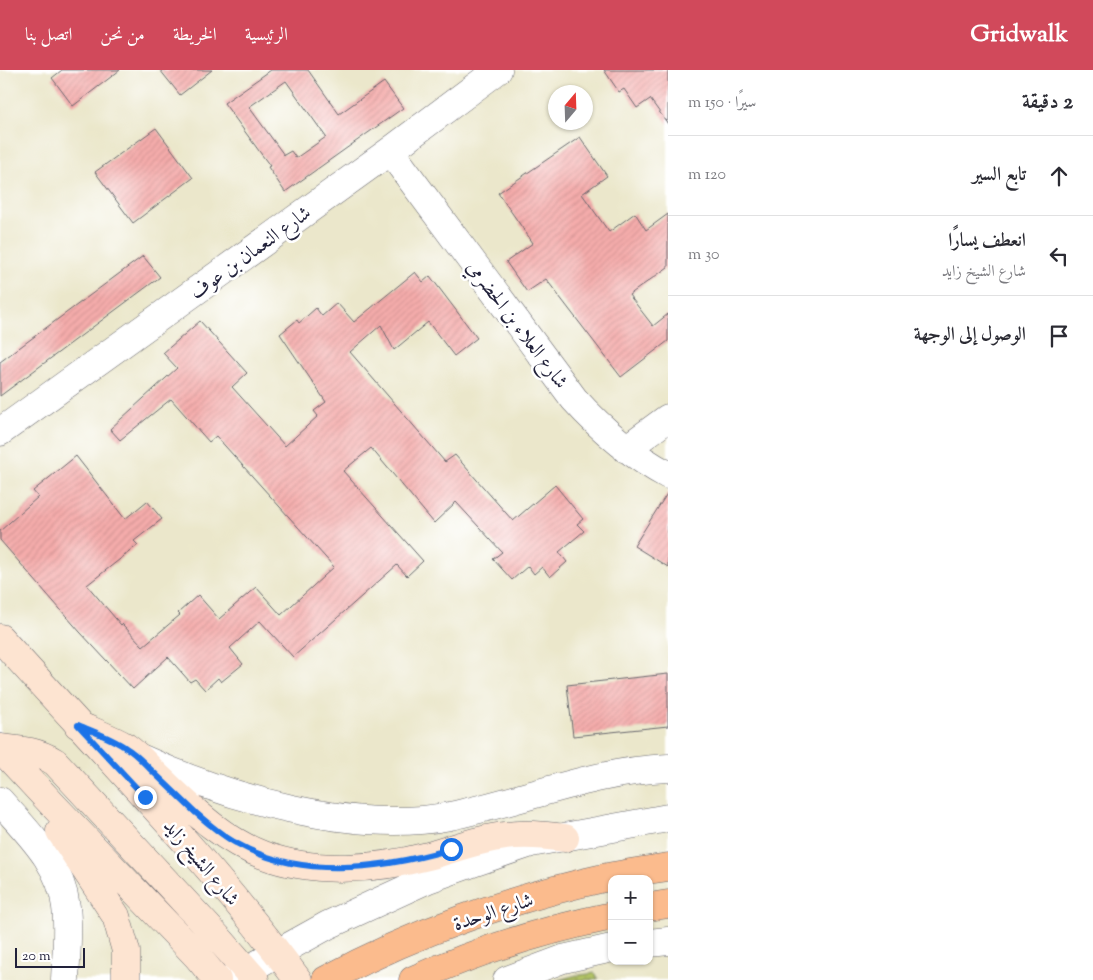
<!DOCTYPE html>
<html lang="ar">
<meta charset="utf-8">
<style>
body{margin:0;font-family:"Sorts Mill Goudy",Amiri,serif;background:#f7f7f7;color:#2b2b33;direction:rtl}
.controls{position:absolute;right:15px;bottom:15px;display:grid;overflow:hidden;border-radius:10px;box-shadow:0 1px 4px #0004}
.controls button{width:45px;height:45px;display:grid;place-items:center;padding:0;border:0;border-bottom:1px solid #e1e1e2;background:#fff;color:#2b2b33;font:25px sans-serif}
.compass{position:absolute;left:548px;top:15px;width:45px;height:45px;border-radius:50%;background:#fff;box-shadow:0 1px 4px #0004;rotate:19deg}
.scale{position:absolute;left:15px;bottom:12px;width:70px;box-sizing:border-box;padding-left:5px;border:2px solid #22223b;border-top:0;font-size:14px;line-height:18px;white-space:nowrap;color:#22223b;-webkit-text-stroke:4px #fff;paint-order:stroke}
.stop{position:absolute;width:15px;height:15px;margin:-11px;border:4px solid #1a73e8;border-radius:50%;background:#fff}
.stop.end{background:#1a73e8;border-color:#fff;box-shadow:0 1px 5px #0008}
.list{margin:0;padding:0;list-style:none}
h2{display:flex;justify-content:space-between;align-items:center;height:65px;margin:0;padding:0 20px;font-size:21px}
h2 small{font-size:16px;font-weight:400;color:#7c7c81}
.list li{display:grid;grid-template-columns:32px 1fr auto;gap:15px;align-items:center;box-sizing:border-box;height:80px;padding:0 20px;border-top:1px solid #e1e1e2}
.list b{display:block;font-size:19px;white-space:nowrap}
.list p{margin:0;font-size:16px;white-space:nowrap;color:#7c7c81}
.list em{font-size:16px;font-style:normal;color:#7c7c81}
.icon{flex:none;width:28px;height:28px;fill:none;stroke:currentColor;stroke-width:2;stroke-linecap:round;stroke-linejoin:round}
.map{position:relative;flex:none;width:668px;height:910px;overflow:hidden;direction:ltr}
header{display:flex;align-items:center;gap:30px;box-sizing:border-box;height:70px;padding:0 25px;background:#d1495b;color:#fff}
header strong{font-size:24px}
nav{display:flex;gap:28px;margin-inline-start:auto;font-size:18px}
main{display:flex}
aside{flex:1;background:#fff}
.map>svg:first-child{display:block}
</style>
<header>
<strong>Gridwalk</strong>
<nav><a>الرئيسية</a><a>الخريطة</a><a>من نحن</a><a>اتصل بنا</a></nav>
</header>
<main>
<aside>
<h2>2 دقيقة<small>سيرًا · 150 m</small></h2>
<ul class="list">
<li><svg class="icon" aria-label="ahead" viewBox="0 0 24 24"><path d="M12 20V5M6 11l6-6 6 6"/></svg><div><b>تابع السير</b></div><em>120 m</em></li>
<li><svg class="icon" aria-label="left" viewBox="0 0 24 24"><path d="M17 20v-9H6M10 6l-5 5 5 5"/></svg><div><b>انعطف يسارًا</b><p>شارع الشيخ زايد</p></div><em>30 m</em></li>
<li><svg class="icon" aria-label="arrive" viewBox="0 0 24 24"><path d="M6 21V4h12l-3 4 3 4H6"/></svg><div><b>الوصول إلى الوجهة</b></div></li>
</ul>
</aside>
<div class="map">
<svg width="668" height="910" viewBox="0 0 668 910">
<defs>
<pattern id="green-dots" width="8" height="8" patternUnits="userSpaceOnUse" patternTransform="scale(1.25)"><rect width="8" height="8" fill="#b1c265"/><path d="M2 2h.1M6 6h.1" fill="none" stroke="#98a659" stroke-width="1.8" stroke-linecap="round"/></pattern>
<pattern id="building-hatch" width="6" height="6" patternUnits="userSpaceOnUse" patternTransform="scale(1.25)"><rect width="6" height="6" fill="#f5acab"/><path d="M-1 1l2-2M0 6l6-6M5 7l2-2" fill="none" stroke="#d29494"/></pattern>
</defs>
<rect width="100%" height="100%" fill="#fff"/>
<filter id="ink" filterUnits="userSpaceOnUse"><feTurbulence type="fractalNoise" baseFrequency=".02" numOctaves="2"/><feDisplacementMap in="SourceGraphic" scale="10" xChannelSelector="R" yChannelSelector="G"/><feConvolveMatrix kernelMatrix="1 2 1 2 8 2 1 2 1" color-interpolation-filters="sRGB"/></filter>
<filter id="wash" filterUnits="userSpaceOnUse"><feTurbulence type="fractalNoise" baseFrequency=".0096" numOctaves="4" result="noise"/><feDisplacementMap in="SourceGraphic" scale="20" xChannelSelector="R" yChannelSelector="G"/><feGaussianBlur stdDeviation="1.12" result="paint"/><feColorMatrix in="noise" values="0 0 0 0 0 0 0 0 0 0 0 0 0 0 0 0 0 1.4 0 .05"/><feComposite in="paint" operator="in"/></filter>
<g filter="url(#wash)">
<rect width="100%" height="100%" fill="#ebe7cb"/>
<path fill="url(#green-dots)" stroke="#6a7250" d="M595 903 598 909 593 910H558L573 906Z"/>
<g id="blocks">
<path fill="url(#building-hatch)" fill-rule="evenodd" d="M62 0H120L73 36 52 8Z
M160 0H212L180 25Z
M271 0H308L339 44 384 12 403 38 285 122 268 97 270 96 224 33ZM286 11 326 67 296 88 291 81 284 85 249 37Z
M604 0H668V54L650 29 637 38 624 19 619 22Z
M156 58 193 108 133 153 95 102Z
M580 67 607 106 582 124 609 162 635 143 646 160 668 144V197L629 225 653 256 668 244V271L621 307 546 209 527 222 506 192 533 173 498 123Z
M143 186 160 207 0 326V292Z
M415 202 423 212 430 206 477 268 454 286 428 252 394 280 381 255 350 282 445 392 455 385 513 451 555 415 583 449 577 454 584 461 559 482 567 492 550 507 542 497 534 504 528 496 512 510 493 489 502 482 456 432 434 453 371 378 343 401 423 491 407 506 397 495 293 587 260 551 230 578 243 594 221 612 218 608 205 620 195 609 190 612 168 587 133 619 80 562 0 470V461L38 427 33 421 76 386 125 449 147 431 162 449 134 471 138 475 87 515 121 555 122 554 143 576 180 545 178 543 198 525 219 549 256 517 281 545 334 497 216 366 209 372 171 329 120 370 110 359 177 298 163 283 200 251 247 303 232 317 285 376 318 346 314 341 326 332 280 264 297 250 299 253 316 238 322 246 337 233 354 252Z
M668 422V497L634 476Z
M668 604V656L573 666 567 615Z"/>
</g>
</g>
<g filter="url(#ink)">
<use href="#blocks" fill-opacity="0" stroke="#68676d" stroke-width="1"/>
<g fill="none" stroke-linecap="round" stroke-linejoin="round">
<defs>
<path id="minor" d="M390 81 574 329C601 359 632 386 668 405
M0 362 390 81 498 0
M626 379 668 348
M0 731C28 763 61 793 66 837 69 861 66 886 65 910"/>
<path id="tertiary" d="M138 687C225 727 354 765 450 746 523 731 593 701 668 698
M649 873 668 871
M229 910 328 855 428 809 475 792 531 773 668 748
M507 910 563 889 612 878"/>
<path id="secondary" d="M0 568C101 681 208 788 298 910
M78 655C94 662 111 668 126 677 138 685 147 696 157 706 189 736 220 769 263 785 314 804 375 800 428 786 453 779 478 769 505 766 525 763 545 765 565 768
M0 678 53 735 197 886 217 910
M1 678C21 680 37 681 55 692L221 871 255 910
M60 761 116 846 126 881V910"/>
<path id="motorway" d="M649 837 668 834
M326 910C412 863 512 828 608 807 628 803 648 800 668 797
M413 910C476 881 544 860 612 846"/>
</defs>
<use href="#minor" stroke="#68676d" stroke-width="29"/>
<use href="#tertiary" stroke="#68676d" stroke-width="29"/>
<use href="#secondary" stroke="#68676d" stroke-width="29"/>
<use href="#motorway" stroke="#68676d" stroke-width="29"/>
<use href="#minor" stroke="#fff" stroke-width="28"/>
<use href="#tertiary" stroke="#fff" stroke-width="28"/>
<use href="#secondary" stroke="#fde4d1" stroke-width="28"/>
<use href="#motorway" stroke="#fbbb8d" stroke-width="28"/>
</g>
</g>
<g fill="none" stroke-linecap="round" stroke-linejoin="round" filter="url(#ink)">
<path stroke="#1a73e8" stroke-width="6" d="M145 727 78 655C94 662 112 668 126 678 135 683 142 691 149 698 165 713 180 728 196 743 208 753 221 765 236 773 301 810 382 799 451 779"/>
</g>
<g text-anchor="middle" stroke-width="5" stroke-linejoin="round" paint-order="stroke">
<g font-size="20" fill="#22223b" stroke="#fff">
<text transform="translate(250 182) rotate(-36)" y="7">شارع النعمان بن عوف</text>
<text transform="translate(518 254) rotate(53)" y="7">شارع العلاء بن الحضرمي</text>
<text transform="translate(202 792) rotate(50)" y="7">شارع الشيخ زايد</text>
<text transform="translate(493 841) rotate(-18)" y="7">شارع الوحدة</text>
</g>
</g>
</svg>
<div class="controls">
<button>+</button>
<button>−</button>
</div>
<svg class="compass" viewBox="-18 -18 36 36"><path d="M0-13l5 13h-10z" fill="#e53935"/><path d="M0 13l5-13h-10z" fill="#7c7c81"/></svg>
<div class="scale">20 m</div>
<div class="stop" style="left:451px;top:779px"></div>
<div class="stop end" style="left:145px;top:727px"></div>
</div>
</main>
